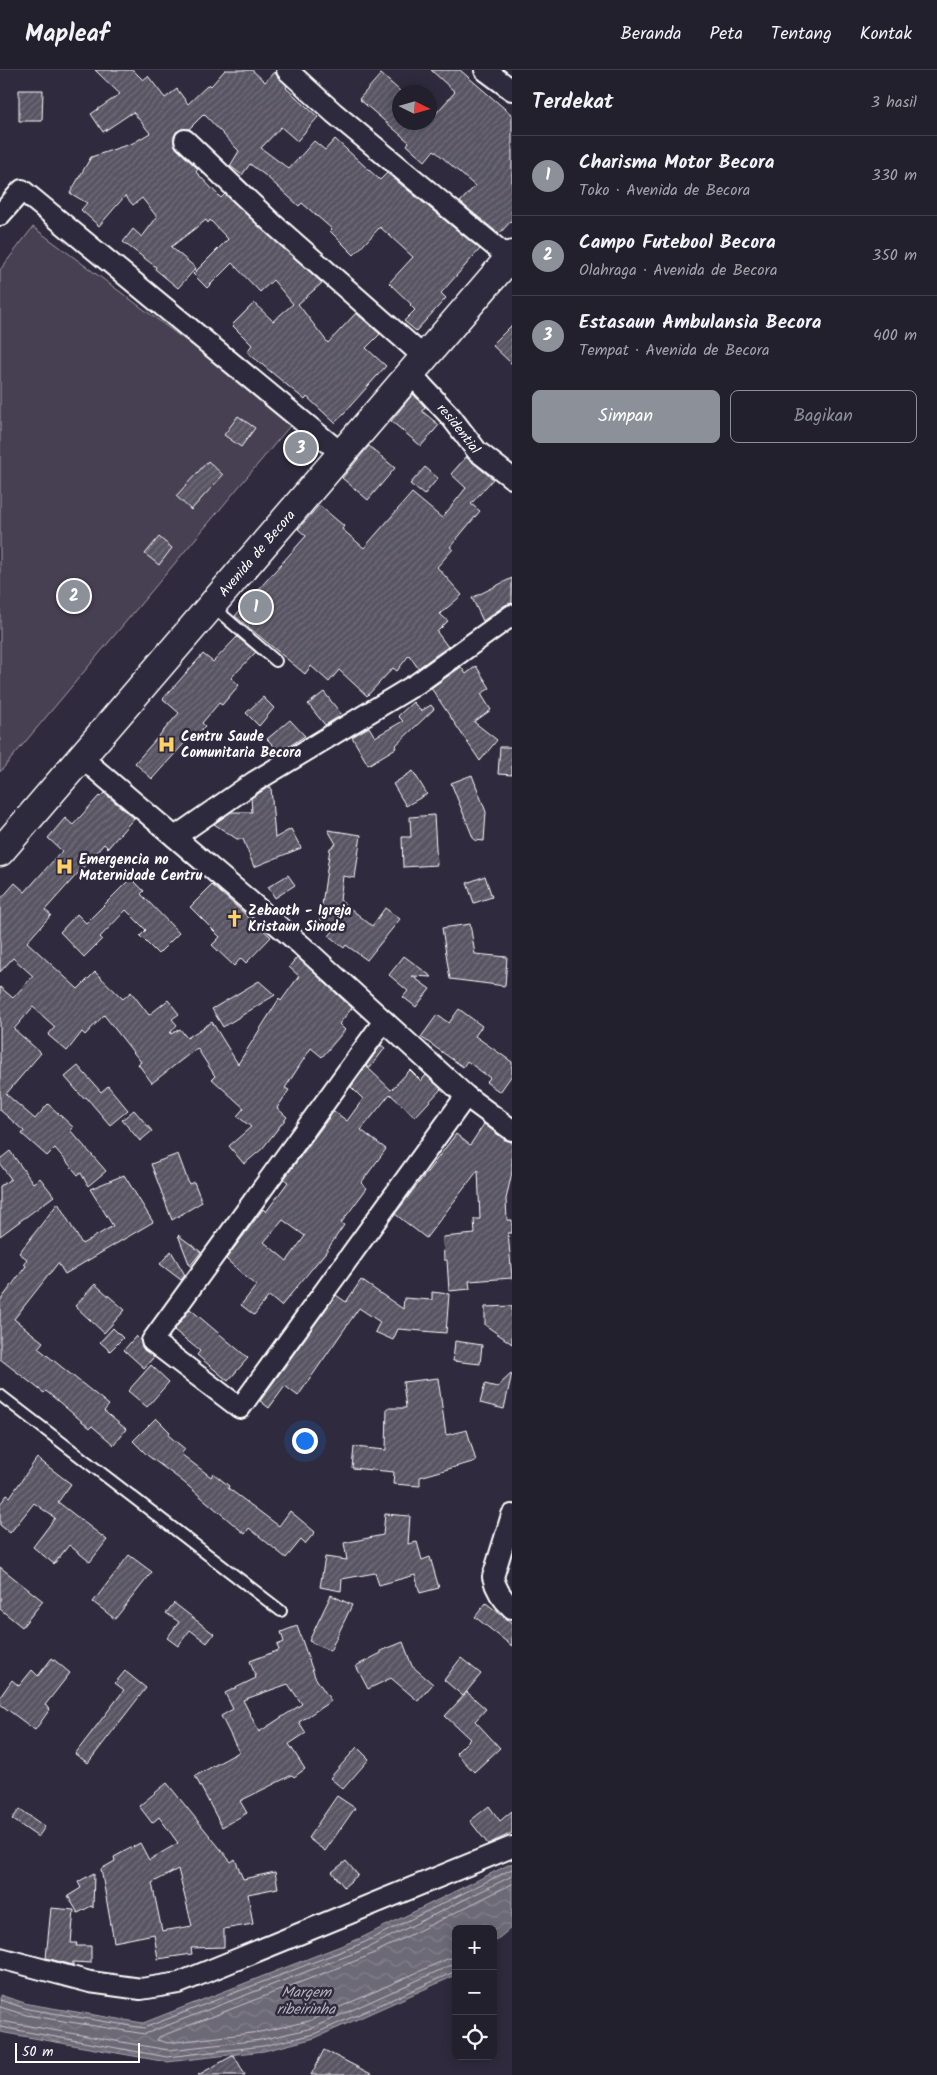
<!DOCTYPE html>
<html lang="id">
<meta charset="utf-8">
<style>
body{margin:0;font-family:Kalam,sans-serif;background:#2f2d3a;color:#f1f3f6}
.controls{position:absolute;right:15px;bottom:15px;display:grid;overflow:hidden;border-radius:8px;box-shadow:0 2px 12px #0003}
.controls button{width:45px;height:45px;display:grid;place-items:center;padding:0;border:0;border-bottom:1px solid #403e4a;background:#23202e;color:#f1f3f6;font:25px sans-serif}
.compass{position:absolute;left:392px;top:15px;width:45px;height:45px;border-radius:50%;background:#23202e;box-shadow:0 2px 12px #0003;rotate:95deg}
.scale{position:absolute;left:15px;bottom:12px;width:125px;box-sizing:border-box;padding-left:5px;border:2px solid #fff;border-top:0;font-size:14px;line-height:18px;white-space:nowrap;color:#fff;-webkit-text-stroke:4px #2f2a3d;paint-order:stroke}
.you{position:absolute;left:304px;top:1370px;width:18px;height:18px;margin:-12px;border:4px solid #fff;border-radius:50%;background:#1a73e8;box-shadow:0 0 0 8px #1a73e833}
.badge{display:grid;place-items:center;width:32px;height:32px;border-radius:50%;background:#8c9099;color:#fff;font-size:16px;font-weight:700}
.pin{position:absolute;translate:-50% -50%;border:2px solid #fff;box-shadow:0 1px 5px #0006}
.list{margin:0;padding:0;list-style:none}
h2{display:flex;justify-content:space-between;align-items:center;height:65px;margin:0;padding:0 20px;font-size:21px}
h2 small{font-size:16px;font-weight:400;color:#a3a3aa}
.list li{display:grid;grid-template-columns:32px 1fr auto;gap:15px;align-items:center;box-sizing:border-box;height:80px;padding:0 20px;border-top:1px solid #403e4a}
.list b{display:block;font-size:19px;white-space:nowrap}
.list p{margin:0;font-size:16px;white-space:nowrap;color:#a3a3aa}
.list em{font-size:16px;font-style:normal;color:#a3a3aa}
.actions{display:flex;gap:10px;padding:15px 20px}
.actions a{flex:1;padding:11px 0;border:1px solid #8c9099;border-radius:8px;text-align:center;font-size:18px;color:#8c9099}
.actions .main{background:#8c9099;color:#fff}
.icon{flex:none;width:28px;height:28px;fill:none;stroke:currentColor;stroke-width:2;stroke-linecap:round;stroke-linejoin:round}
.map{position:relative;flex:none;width:512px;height:2005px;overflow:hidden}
header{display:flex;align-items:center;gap:30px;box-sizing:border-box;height:70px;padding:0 25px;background:#23202e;border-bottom:1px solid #403e4a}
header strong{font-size:24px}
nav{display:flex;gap:28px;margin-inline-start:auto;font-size:18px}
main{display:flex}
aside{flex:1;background:#23202e}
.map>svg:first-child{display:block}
</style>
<header>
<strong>Mapleaf</strong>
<nav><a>Beranda</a><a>Peta</a><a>Tentang</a><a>Kontak</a></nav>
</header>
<main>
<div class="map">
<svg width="512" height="2005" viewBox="0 0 512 2005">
<defs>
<pattern id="water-waves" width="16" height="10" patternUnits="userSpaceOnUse" patternTransform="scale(1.25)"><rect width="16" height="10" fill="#6d6a77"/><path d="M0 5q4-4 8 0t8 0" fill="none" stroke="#83808b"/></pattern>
<pattern id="building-hatch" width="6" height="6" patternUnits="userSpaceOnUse" patternTransform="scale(1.25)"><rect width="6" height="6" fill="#595564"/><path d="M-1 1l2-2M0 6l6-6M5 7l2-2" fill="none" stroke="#726e7b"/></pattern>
</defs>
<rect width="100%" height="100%" fill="#2f2a3d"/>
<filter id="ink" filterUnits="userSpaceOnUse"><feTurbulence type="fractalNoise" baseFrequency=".02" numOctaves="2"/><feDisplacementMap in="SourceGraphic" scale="10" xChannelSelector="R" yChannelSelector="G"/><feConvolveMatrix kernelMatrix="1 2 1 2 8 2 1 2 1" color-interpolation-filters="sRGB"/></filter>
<g filter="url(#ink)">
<path fill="#464152" stroke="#a2a0a8" d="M33 157 294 351 0 702V200Z"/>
<path fill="url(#water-waves)" stroke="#a7a6ad" d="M512 1793V1857L493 1873V1859H456V1905L454 1906 315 1968 264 1981 167 1992 0 1962V1925L28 1934 143 1953 361 1868Z"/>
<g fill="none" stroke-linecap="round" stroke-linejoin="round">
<path stroke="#c5c3c9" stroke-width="1" d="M456 1887 447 1889 309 1951 260 1962 168 1973 157 1970 159 1967 368 1886 512 1814
M0 1930 28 1939 144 1958 363 1873 512 1799
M0 1937 26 1945 145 1964 365 1879 512 1806
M0 1951 168 1980 261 1970 312 1958 449 1896 456 1895
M0 1957 167 1987 263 1976 314 1964 456 1901"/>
</g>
<path fill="url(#building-hatch)" stroke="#fff" fill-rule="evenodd" d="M95 0H133L143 10 148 6 165 28 177 19 188 34 209 14 211 16 225 0H252L265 12 274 2 287 16 286 18 318 47 297 71 281 57 261 78 289 99 314 71 325 80 335 69 380 110 387 103 480 179 441 223 446 228 416 261 404 251 415 240 410 235 411 234 389 213 413 187 380 157 354 185 330 161 332 159 302 133 299 136 266 106 250 94 242 105 230 96 239 81 204 44 189 59H182L176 62 174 73 176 78 198 99 196 102 221 128 225 124 322 213 298 234 328 273 356 243 380 264 366 278 386 296 335 353 307 327 305 330 247 282 252 275 232 255 254 233 273 251 293 234 273 210 260 222 232 193 207 218 193 204 228 169 210 150 208 153 206 150 171 177 196 198 178 218 155 199 156 197 123 172 133 159 142 167 157 147 142 128 133 135 125 126 99 156 81 140 87 133 70 123 91 87 133 73 150 63 133 42 103 62 91 44 120 24Z
M431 0H460L512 45V150L499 164 460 132 475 116 434 80 425 91 407 75 409 72 359 29 381 4 400 21V52H430V50L455 22Z
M19 20H43L42 51H19Z
M512 255V294L492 275Z
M413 324 425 337 422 341 439 355 421 376 391 351Z
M238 346 255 358 241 377 224 365Z
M299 363 316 377 302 394 285 380Z
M369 376 395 398 368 430 342 408Z
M466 387 493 409 471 434 480 441 450 477 453 479 437 497 462 525 440 544 448 551 437 562 448 577 418 598 409 585 397 601 393 598 367 626 339 600 329 612 311 596 305 604 235 546 306 466 298 459 319 435 344 456 342 459 364 478 412 423 442 448 466 418 451 404Z
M208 391 223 405 191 440 176 426Z
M425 397 438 408 424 425 410 414Z
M159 467 172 478 159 495 145 484Z
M512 508V533L505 535 483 551 472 528Z
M237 567 256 582 231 608 239 615 222 635 219 633 202 653 205 656 192 670 189 668 152 709 135 693 179 643 163 629 203 584 213 592Z
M476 596 490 618 481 624 491 640 474 652 497 670 480 691 431 618 461 597 466 604Z
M324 622 342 645 325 655 308 634Z
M263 627 274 638 259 656 246 643Z
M413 632 421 641 431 635 434 639 395 676 396 678 368 695 352 667 369 657 375 667 403 651 398 646Z
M290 650 305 666 280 682 267 669Z
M500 677H512V705L498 704Z
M413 701 427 724 406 736 393 714Z
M472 705 486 742 484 771 474 770 451 713Z
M269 717H271L275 768 291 759 301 778 254 797 243 769H237L214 754 231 742H252L251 728Z
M104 723 134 748 108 778 104 774 45 840 51 845 27 872 78 919 95 902 123 929 131 922 149 945 168 930 179 944 172 949 177 955 170 963 171 964 180 959 187 968 212 952 238 994 279 929 281 931 299 906 289 897 297 887 352 938 339 954 345 960 322 987 311 978 285 1018 289 1020 277 1038 287 1047 262 1079 244 1094 229 1076 251 1057 237 1046 244 1038 212 1009 215 1006 197 978 152 1013 138 994 141 992 104 945 85 965 82 962 67 981 48 965 55 957 33 937 14 959 41 983 6 1024 35 1049 48 1034 73 1057 70 1060 106 1101 88 1116 81 1103 78 1105 55 1078 47 1086 22 1064 24 1061 0 1040V917L13 928 33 906 13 888 0 902V830L15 813 25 822 62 781 48 768 65 748 73 755 99 726 100 727Z
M434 745 437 795 403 797 402 767H411L410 747Z
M328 760 361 765 355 808 343 806 340 830 372 856 385 838 400 849 367 890 346 875 344 878 329 866 334 860 320 849 330 778 336 774Z
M288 805 295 815 275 828 268 817Z
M485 806 492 827 474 833 467 813Z
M131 808 144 821 141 824 179 863 158 884 140 866 146 860 126 840 100 867 102 869 84 887 60 862 77 844 86 853Z
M212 815 271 867 246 893 241 888 234 896 212 875 220 867 190 837Z
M470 854 475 884 507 887 505 916 450 909 442 858Z
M404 886 432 907 412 906 430 919 416 937 403 927 408 921 389 905Z
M259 911 275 925 223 957 212 939Z
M459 939 482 956 475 966 512 992V1005L500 1022 486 1012 490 1008 467 991 463 997 421 967 437 945 449 953Z
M381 975 385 978 370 998 366 996Z
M78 996 101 1022 108 1016 128 1040 110 1055 86 1027 84 1029 65 1007Z
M366 996 391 1020 410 1000 421 1011 426 1005 441 1019 415 1047 390 1024 361 1060 386 1079 361 1113 367 1118 341 1153 344 1155 325 1183 281 1236 269 1226 254 1245 241 1235 256 1216 226 1189 258 1146 263 1139 266 1142 288 1112 284 1109 334 1041 347 1051 363 1029 351 1017ZM283 1150 305 1166 287 1191 264 1172Z
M134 1040 152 1061 140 1071 122 1050Z
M484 1054 505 1070 512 1072V1102L506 1129 507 1150H512V1163H508L512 1208 469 1211 470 1219 449 1221 447 1190H444L443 1167 475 1164 474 1149H480L478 1100 426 1168 395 1144 456 1064 470 1075Z
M10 1081 33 1113 40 1108 54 1126 0 1166V1116L11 1109 0 1094V1089Z
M178 1084 189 1114 194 1112 202 1132 172 1150 151 1094Z
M124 1105 153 1152 65 1204 58 1193 14 1249 43 1272 38 1278 109 1335 104 1341 126 1359 114 1375 92 1356 90 1358 46 1321 44 1323 0 1289V1231L26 1196 24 1194 27 1189 19 1183 58 1133 82 1174 113 1156 90 1119Z
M178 1165 201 1182 190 1196Z
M171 1181 185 1205 181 1210 160 1194Z
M361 1210 403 1239 404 1228 432 1230V1222L449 1224 446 1263 398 1259 393 1270 375 1262 380 1252 359 1238 298 1326 285 1316 269 1338 260 1331 336 1225 346 1232Z
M95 1214 125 1240 104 1263 75 1236Z
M512 1236V1274L485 1255V1237Z
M190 1239 248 1288 228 1311 197 1285 200 1281 174 1260Z
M113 1258 123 1268 110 1281 100 1272Z
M136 1266 140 1270 144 1280 154 1287 144 1298 124 1280Z
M455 1271 482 1275 480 1294 453 1291Z
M151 1295 169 1312 147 1337 128 1321Z
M512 1303 504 1339 480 1333 485 1314 497 1317Z
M438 1308 446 1365 467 1360 476 1391 420 1407V1416L393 1414 394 1402 352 1398 354 1377 386 1380 387 1338H406L403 1312Z
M156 1348 170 1362 168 1365 185 1379 181 1384 211 1407 213 1403 229 1416 228 1418 279 1456 290 1441 315 1462 305 1474 301 1470 286 1488 249 1458 245 1464 181 1410 147 1385 133 1371Z
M37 1388 71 1414 58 1432 107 1470 90 1492 69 1475 54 1494 33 1477 55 1448 34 1433 10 1463 0 1455V1434L7 1425 10 1427Z
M385 1444 410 1446 408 1474 417 1472 422 1490 430 1487 439 1518 420 1523 415 1505 379 1515 375 1503 342 1509 341 1521 320 1517 325 1487 347 1490 344 1473 383 1465Z
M129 1485 152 1502 115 1549 93 1532Z
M0 1497 43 1531 22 1557 0 1539Z
M331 1525 352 1535 330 1581 309 1571Z
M174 1533 214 1564 207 1573 190 1560 178 1576 167 1568 179 1552 166 1543Z
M486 1533 512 1553V1576L475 1547Z
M297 1556 315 1607 331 1631 299 1652 306 1663 289 1674 305 1699 294 1707 292 1705 240 1731 247 1743 222 1757 195 1706 239 1682 221 1646 233 1639 225 1623 256 1608 250 1591 279 1580 277 1575 284 1572 281 1562ZM288 1614 302 1634 259 1662 243 1630Z
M403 1572 412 1596 433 1614 418 1631 391 1608 368 1619 356 1596 381 1583V1581Z
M52 1588 70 1603 45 1635 50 1639 35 1660 0 1634V1627L12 1610 19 1616 32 1600 38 1606Z
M461 1588 481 1604 463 1626 444 1610Z
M125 1601 146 1618 88 1693 75 1684 124 1620 115 1613Z
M467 1622 486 1639 475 1651 500 1678 474 1702 456 1683 470 1669 445 1646Z
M357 1677 369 1689 343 1719 330 1708Z
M167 1713 231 1792 235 1789 243 1809 275 1802 278 1818 248 1824 253 1854 224 1859V1877L191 1878 192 1884 158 1889 154 1864 114 1872 101 1799 115 1791 114 1787 140 1773 149 1790 178 1773 159 1747 152 1753 139 1736ZM178 1799 192 1856 162 1861 152 1813Z
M337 1726 355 1738 325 1781 308 1768Z
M489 1736 500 1751 512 1741V1763L488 1774 470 1751Z
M20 1739 45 1757 38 1767 12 1749Z
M346 1791 358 1805 344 1817 332 1802Z
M94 1803 93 1838 91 1836 78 1843 68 1826 81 1818 78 1812Z
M51 1838 74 1840 71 1873H77L76 1876H91V1893L73 1892V1895L46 1888Z
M324 1980 373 2005H311Z
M234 1985 245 2005H198Z"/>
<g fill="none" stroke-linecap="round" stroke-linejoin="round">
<defs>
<path id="service" d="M212 536 276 591
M0 1325 281 1541"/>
<g id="minor">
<path d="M287 0 334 43 509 188"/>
<path d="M485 0 512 20"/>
<path d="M185 70 272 153 424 287"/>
<path d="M0 145 22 120 341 383"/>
<path id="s1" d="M410 303 451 347 477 381 512 408"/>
<path d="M81 687 301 875 466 1026 512 1060"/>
<path d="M175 767 254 712 418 613 512 545"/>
<path d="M384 951 152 1271 240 1338 466 1026"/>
<path d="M512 1445 493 1507C496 1520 502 1529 512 1538"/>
<path d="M0 1888 90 1912 141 1919 179 1913 512 1777"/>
</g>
<g id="primary">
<path id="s2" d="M0 782 512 185"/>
</g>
</defs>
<use href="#service" stroke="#fff" stroke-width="14"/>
<use href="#minor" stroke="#fff" stroke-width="24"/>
<use href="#primary" stroke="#fff" stroke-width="31"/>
<use href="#service" stroke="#2f2a3d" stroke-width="10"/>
<use href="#minor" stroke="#2f2a3d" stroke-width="20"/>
<use href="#primary" stroke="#2f2a3d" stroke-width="28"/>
</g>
</g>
<defs>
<symbol id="hospital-bare" viewBox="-9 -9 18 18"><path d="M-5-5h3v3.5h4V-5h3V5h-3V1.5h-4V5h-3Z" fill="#ffd166" stroke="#2f2a3d" stroke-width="2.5" paint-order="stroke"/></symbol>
<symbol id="church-bare" viewBox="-9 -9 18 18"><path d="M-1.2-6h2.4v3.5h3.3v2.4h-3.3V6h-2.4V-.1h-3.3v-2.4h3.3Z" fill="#ffd166" stroke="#2f2a3d" stroke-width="2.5" paint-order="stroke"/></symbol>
</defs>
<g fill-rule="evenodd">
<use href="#hospital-bare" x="154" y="662" width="25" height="25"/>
<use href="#hospital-bare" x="52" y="784" width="25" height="25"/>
<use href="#church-bare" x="222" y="836" width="25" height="25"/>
</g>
<g text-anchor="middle" stroke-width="5" stroke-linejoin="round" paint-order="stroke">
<g font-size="14" fill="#fff" stroke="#2f2a3d">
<text dy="5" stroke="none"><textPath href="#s1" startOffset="74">residential</textPath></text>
<text dy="5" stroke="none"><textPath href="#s2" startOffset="394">Avenida de Becora</textPath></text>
</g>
<g font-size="14" font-weight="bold" fill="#fff" stroke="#2f2a3d" text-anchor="start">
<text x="181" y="671">Centru Saude<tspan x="181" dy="16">Comunitaria Becora</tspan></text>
<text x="79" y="794">Emergencia no<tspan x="79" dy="16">Maternidade Centru</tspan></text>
<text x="248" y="845">Zebaoth - Igreja<tspan x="248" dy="16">Kristaun Sinode</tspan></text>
</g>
<g font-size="15" font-style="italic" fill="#b6b4bb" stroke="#2f2a3d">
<text x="306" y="1927">Margem<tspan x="306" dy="17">ribeirinha</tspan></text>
</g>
</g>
</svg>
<div class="controls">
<button>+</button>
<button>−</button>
<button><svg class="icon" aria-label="locate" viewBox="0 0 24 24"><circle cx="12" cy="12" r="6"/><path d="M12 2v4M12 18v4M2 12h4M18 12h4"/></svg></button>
</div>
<svg class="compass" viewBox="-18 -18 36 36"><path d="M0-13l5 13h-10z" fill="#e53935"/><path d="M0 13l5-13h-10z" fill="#a3a3aa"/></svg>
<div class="scale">50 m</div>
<div class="you"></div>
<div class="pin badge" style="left:256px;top:537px">1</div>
<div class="pin badge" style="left:74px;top:526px">2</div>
<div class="pin badge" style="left:301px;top:378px">3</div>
</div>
<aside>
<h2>Terdekat<small>3 hasil</small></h2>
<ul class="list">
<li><span class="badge">1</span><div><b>Charisma Motor Becora</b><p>Toko · Avenida de Becora</p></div><em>330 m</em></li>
<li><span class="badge">2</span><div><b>Campo Futebool Becora</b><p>Olahraga · Avenida de Becora</p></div><em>350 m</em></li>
<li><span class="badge">3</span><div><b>Estasaun Ambulansia Becora</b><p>Tempat · Avenida de Becora</p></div><em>400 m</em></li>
</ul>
<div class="actions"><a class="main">Simpan</a><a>Bagikan</a></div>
</aside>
</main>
